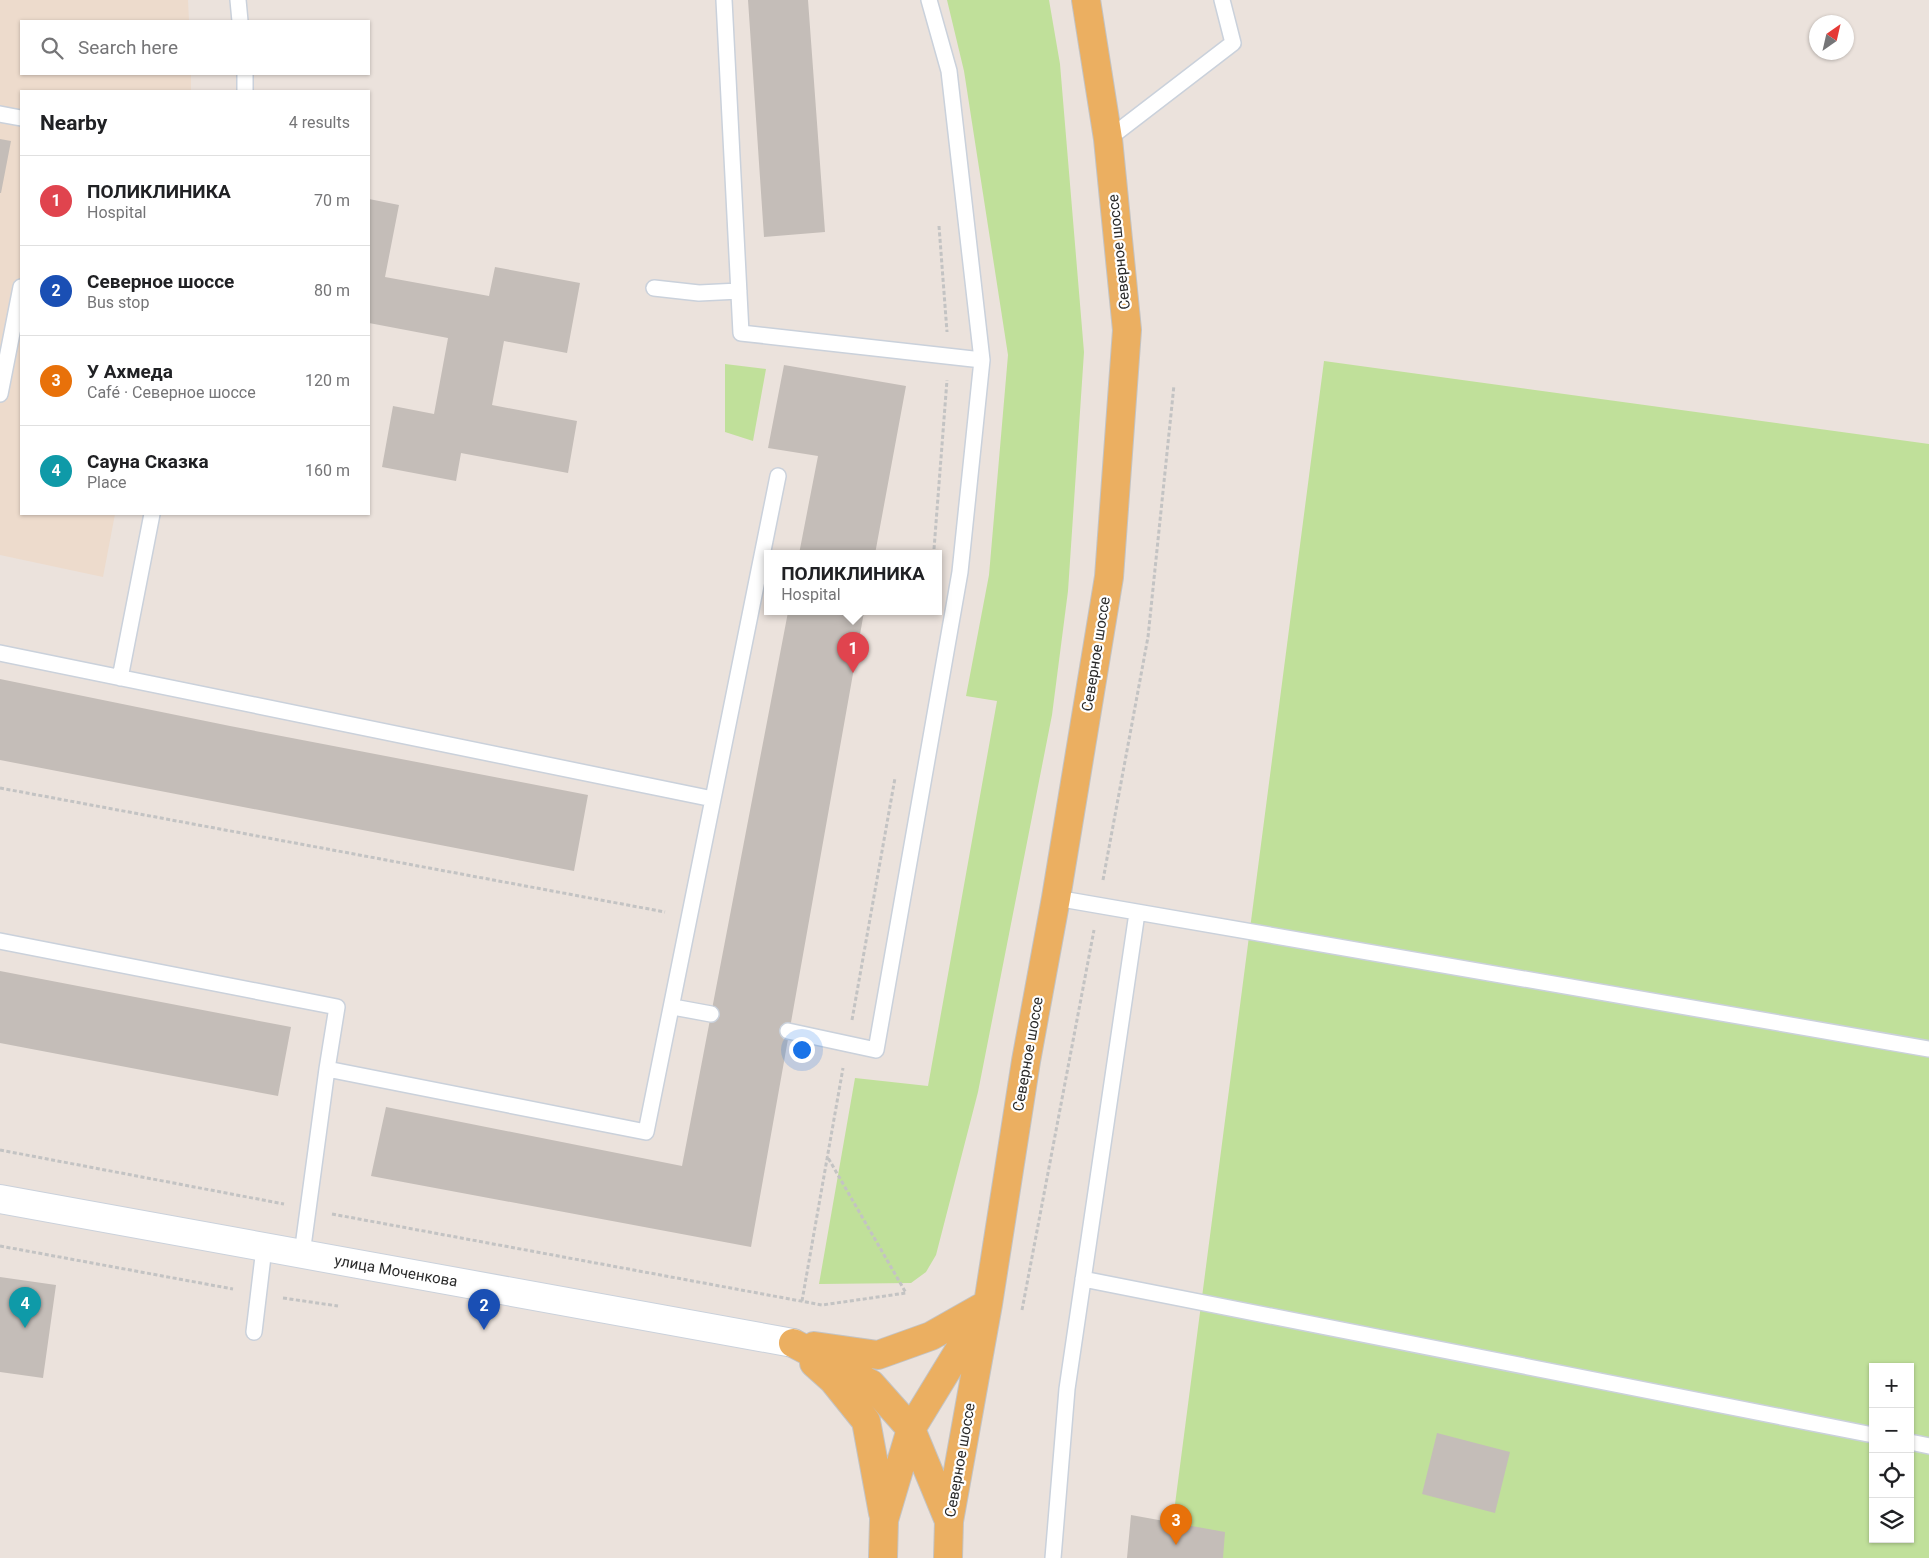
<!DOCTYPE html>
<meta charset="utf-8">
<style>
body{margin:0;font-family:Roboto,sans-serif;background:#f2f2f2;color:#202124}
.controls{position:absolute;right:15px;bottom:15px;display:grid;overflow:hidden;border-radius:0px;box-shadow:0 1px 4px #0004}
.controls button{width:45px;height:45px;display:grid;place-items:center;padding:0;border:0;border-bottom:1px solid #e0e0e0;background:#fff;color:#202124;font:25px sans-serif}
.compass{position:absolute;left:1809px;top:15px;width:45px;height:45px;border-radius:50%;background:#fff;box-shadow:0 1px 4px #0004;rotate:34deg}
.you{position:absolute;left:801px;top:1049px;width:18px;height:18px;margin:-12px;border:4px solid #fff;border-radius:50%;background:#1a73e8;box-shadow:0 0 0 8px #1a73e833}
.badge{display:grid;place-items:center;width:32px;height:32px;border-radius:50%;background:#4187f3;color:#fff;font-size:16px;font-weight:700}
.pin{position:absolute;translate:-50% -41px;filter:drop-shadow(0 1px 2px #0008)}
.pin::after{content:'';position:absolute;top:26px;width:18px;height:15px;background:inherit;clip-path:polygon(0 0,100% 0,50% 100%)}
.popup{position:absolute;left:764px;top:550px;width:178px;height:65px;box-sizing:border-box;display:grid;place-content:center;border-radius:0px;background:#fff;filter:drop-shadow(0 1px 4px #0005);font-size:16px;white-space:nowrap;color:#757577}
.popup b{font-size:19px;color:#202124}
.popup::after{content:'';position:absolute;left:50%;top:100%;margin-left:-10px;border:10px solid transparent;border-top-color:#fff}
.list{margin:0;padding:0;list-style:none}
h2{display:flex;justify-content:space-between;align-items:center;height:65px;margin:0;padding:0 20px;font-size:21px}
h2 small{font-size:16px;font-weight:400;color:#757577}
.list li{display:grid;grid-template-columns:32px 1fr auto;gap:15px;align-items:center;box-sizing:border-box;height:90px;padding:0 20px;border-top:1px solid #e0e0e0}
.list b{display:block;font-size:19px;white-space:nowrap}
.list p{margin:0;font-size:16px;white-space:nowrap;color:#757577}
.list em{font-size:16px;font-style:normal;color:#757577}
.icon{flex:none;width:28px;height:28px;fill:none;stroke:currentColor;stroke-width:2;stroke-linecap:round;stroke-linejoin:round}
.map{position:relative;flex:none;width:1929px;height:1558px;overflow:hidden}
.search{position:absolute;background:#fff;box-shadow:0 1px 4px #0004;left:20px;top:20px;width:350px;height:55px;display:flex;align-items:center;gap:12px;box-sizing:border-box;padding:0 18px;border-radius:0px;color:#757577;font-size:19px}
.panel{position:absolute;background:#fff;box-shadow:0 1px 4px #0004;left:20px;top:90px;width:350px;height:425px;border-radius:0px}
.map>svg:first-child{display:block}
</style>
<div class="map">
<svg width="1929" height="1558" viewBox="0 0 1929 1558">
<rect width="100%" height="100%" fill="#ebe2dc"/>
<path fill="#eddbcc" d="M0 0H188L189 21H21V74H191V91H21V514H115L103 577 0 555Z"/>
<path fill="#c0e09a" fill-rule="evenodd" d="M947 0H1049L1060 64 1084 352 1068 591 1052 715 978 1092 936 1255 926 1272 911 1283 819 1284 855 1078 928 1086 997 701 966 696 989 575 1008 355 964 71Z
M1324 361 1929 444V1558H1168ZM1873 1367H1910V1539H1873Z
M725 364 766 369 753 441 725 432Z"/>
<path fill="#c4bdb8" d="M748 0H808L825 232 764 237Z
M0 139 11 141 1 193H0Z
M369 199 399 205 385 277 489 296 495 267 580 283 567 353 504 341 492 405 577 421 568 473 461 453 456 481 382 467 393 406 434 414 448 338 369 323Z
M784 365 906 386 875 554H799L818 456 768 448Z
M788 612H864L751 1247 371 1176 386 1107 682 1166Z
M0 679 230 726 588 795 574 871 0 760Z
M0 971 291 1027 278 1096 0 1043Z
M0 1277 56 1285 43 1378 0 1372Z
M1437 1433 1510 1452 1495 1513 1422 1494Z
M1131 1515 1225 1532 1223 1558H1127Z"/>
<g fill="none" stroke-linecap="round" stroke-linejoin="round">
<defs>
<path id="service" d="M238 0 240 21
M724 0 741 333 982 360
M245 74V91
M0 114 21 118
M1108 139 1233 43 1222 0
M654 288 699 293 739 291
M0 394 21 287
M0 653 713 799
M120 678 152 514
M1056 898 1929 1049
M0 941 337 1007 327 1069 646 1132 778 476
M673 1007 711 1014
M788 1031 876 1050 960 572 982 360 949 71 929 0
M302 1254 327 1069
M1083 1279 1873 1435
M254 1332 264 1248
M1910 1442 1929 1446
M1053 1558 1067 1389 1137 913"/>
<path id="tertiary" d="M0 1199 793 1343"/>
<path id="primary" d="M793 1343 871 1384 911 1429 949 1521
M814 1346 878 1355 931 1336 984 1306
M814 1363 833 1380 866 1421 883 1513
M883 1558 884 1520 911 1429 980 1316
M948 1558 949 1521 988 1304 1026 1061 1056 898 1109 577 1127 330 1108 139 1086 0"/>
</defs>
<use href="#service" stroke="#cad1db" stroke-width="18"/>
<use href="#tertiary" stroke="#cad1db" stroke-width="30"/>
<use href="#primary" stroke="#c3c3c3" stroke-width="30"/>
<path stroke="#c3c3c3" stroke-width="3" stroke-dasharray="4 2.5" stroke-linecap="butt" d="M939 226 947 332
M934 549 947 380
M0 788 665 912
M1103 880 1148 637 1174 385
M852 1020 895 778
M0 1150 284 1204
M332 1214 822 1305 906 1293 827 1156
M0 1246 233 1289
M283 1298 338 1306
M802 1301 843 1068
M1022 1310 1094 930"/>
<use href="#service" stroke="#fff" stroke-width="15"/>
<use href="#tertiary" stroke="#fff" stroke-width="28"/>
<use href="#primary" stroke="#ebaf61" stroke-width="28"/>
</g>
<g text-anchor="middle" stroke-width="4.5" stroke-linejoin="round" paint-order="stroke">
<g font-size="15" fill="#2a2a2a" stroke="#fff">
<text transform="translate(1119 252) rotate(-96)" y="5">Северное шоссе</text>
<text transform="translate(1096 654) rotate(-81)" y="5">Северное шоссе</text>
<text transform="translate(1028 1054) rotate(-80)" y="5">Северное шоссе</text>
<text transform="translate(396 1271) rotate(10)" y="5">улица Моченкова</text>
<text transform="translate(960 1460) rotate(-80)" y="5">Северное шоссе</text>
</g>
</g>
</svg>
<div class="controls">
<button>+</button>
<button>−</button>
<button><svg class="icon" aria-label="locate" viewBox="0 0 24 24"><circle cx="12" cy="12" r="6"/><path d="M12 2v4M12 18v4M2 12h4M18 12h4"/></svg></button>
<button><svg class="icon" aria-label="layers" viewBox="0 0 24 24"><path d="M12 4l9 5-9 5-9-5zM3 14l9 5 9-5"/></svg></button>
</div>
<svg class="compass" viewBox="-18 -18 36 36"><path d="M0-13l5 13h-10z" fill="#e53935"/><path d="M0 13l5-13h-10z" fill="#757577"/></svg>
<div class="you"></div>
<div class="pin badge" style="left:853px;top:673px;background:#e0444e">1</div>
<div class="popup"><b>ПОЛИКЛИНИКА</b>Hospital</div>
<div class="pin badge" style="left:484px;top:1330px;background:#1a4fb4">2</div>
<div class="pin badge" style="left:1176px;top:1545px;background:#e8710a">3</div>
<div class="pin badge" style="left:25px;top:1328px;background:#0f9aa8">4</div>
<div class="search"><svg class="icon" aria-label="search" viewBox="0 0 24 24"><circle cx="10" cy="10" r="6"/><path d="M15 15l6 6"/></svg>Search here</div>
<section class="panel">
<h2>Nearby<small>4 results</small></h2>
<ul class="list">
<li><span class="badge" style="background:#e0444e">1</span><div><b>ПОЛИКЛИНИКА</b><p>Hospital</p></div><em>70 m</em></li>
<li><span class="badge" style="background:#1a4fb4">2</span><div><b>Северное шоссе</b><p>Bus stop</p></div><em>80 m</em></li>
<li><span class="badge" style="background:#e8710a">3</span><div><b>У Ахмеда</b><p>Café · Северное шоссе</p></div><em>120 m</em></li>
<li><span class="badge" style="background:#0f9aa8">4</span><div><b>Сауна Сказка</b><p>Place</p></div><em>160 m</em></li>
</ul>
</section>
</div>
